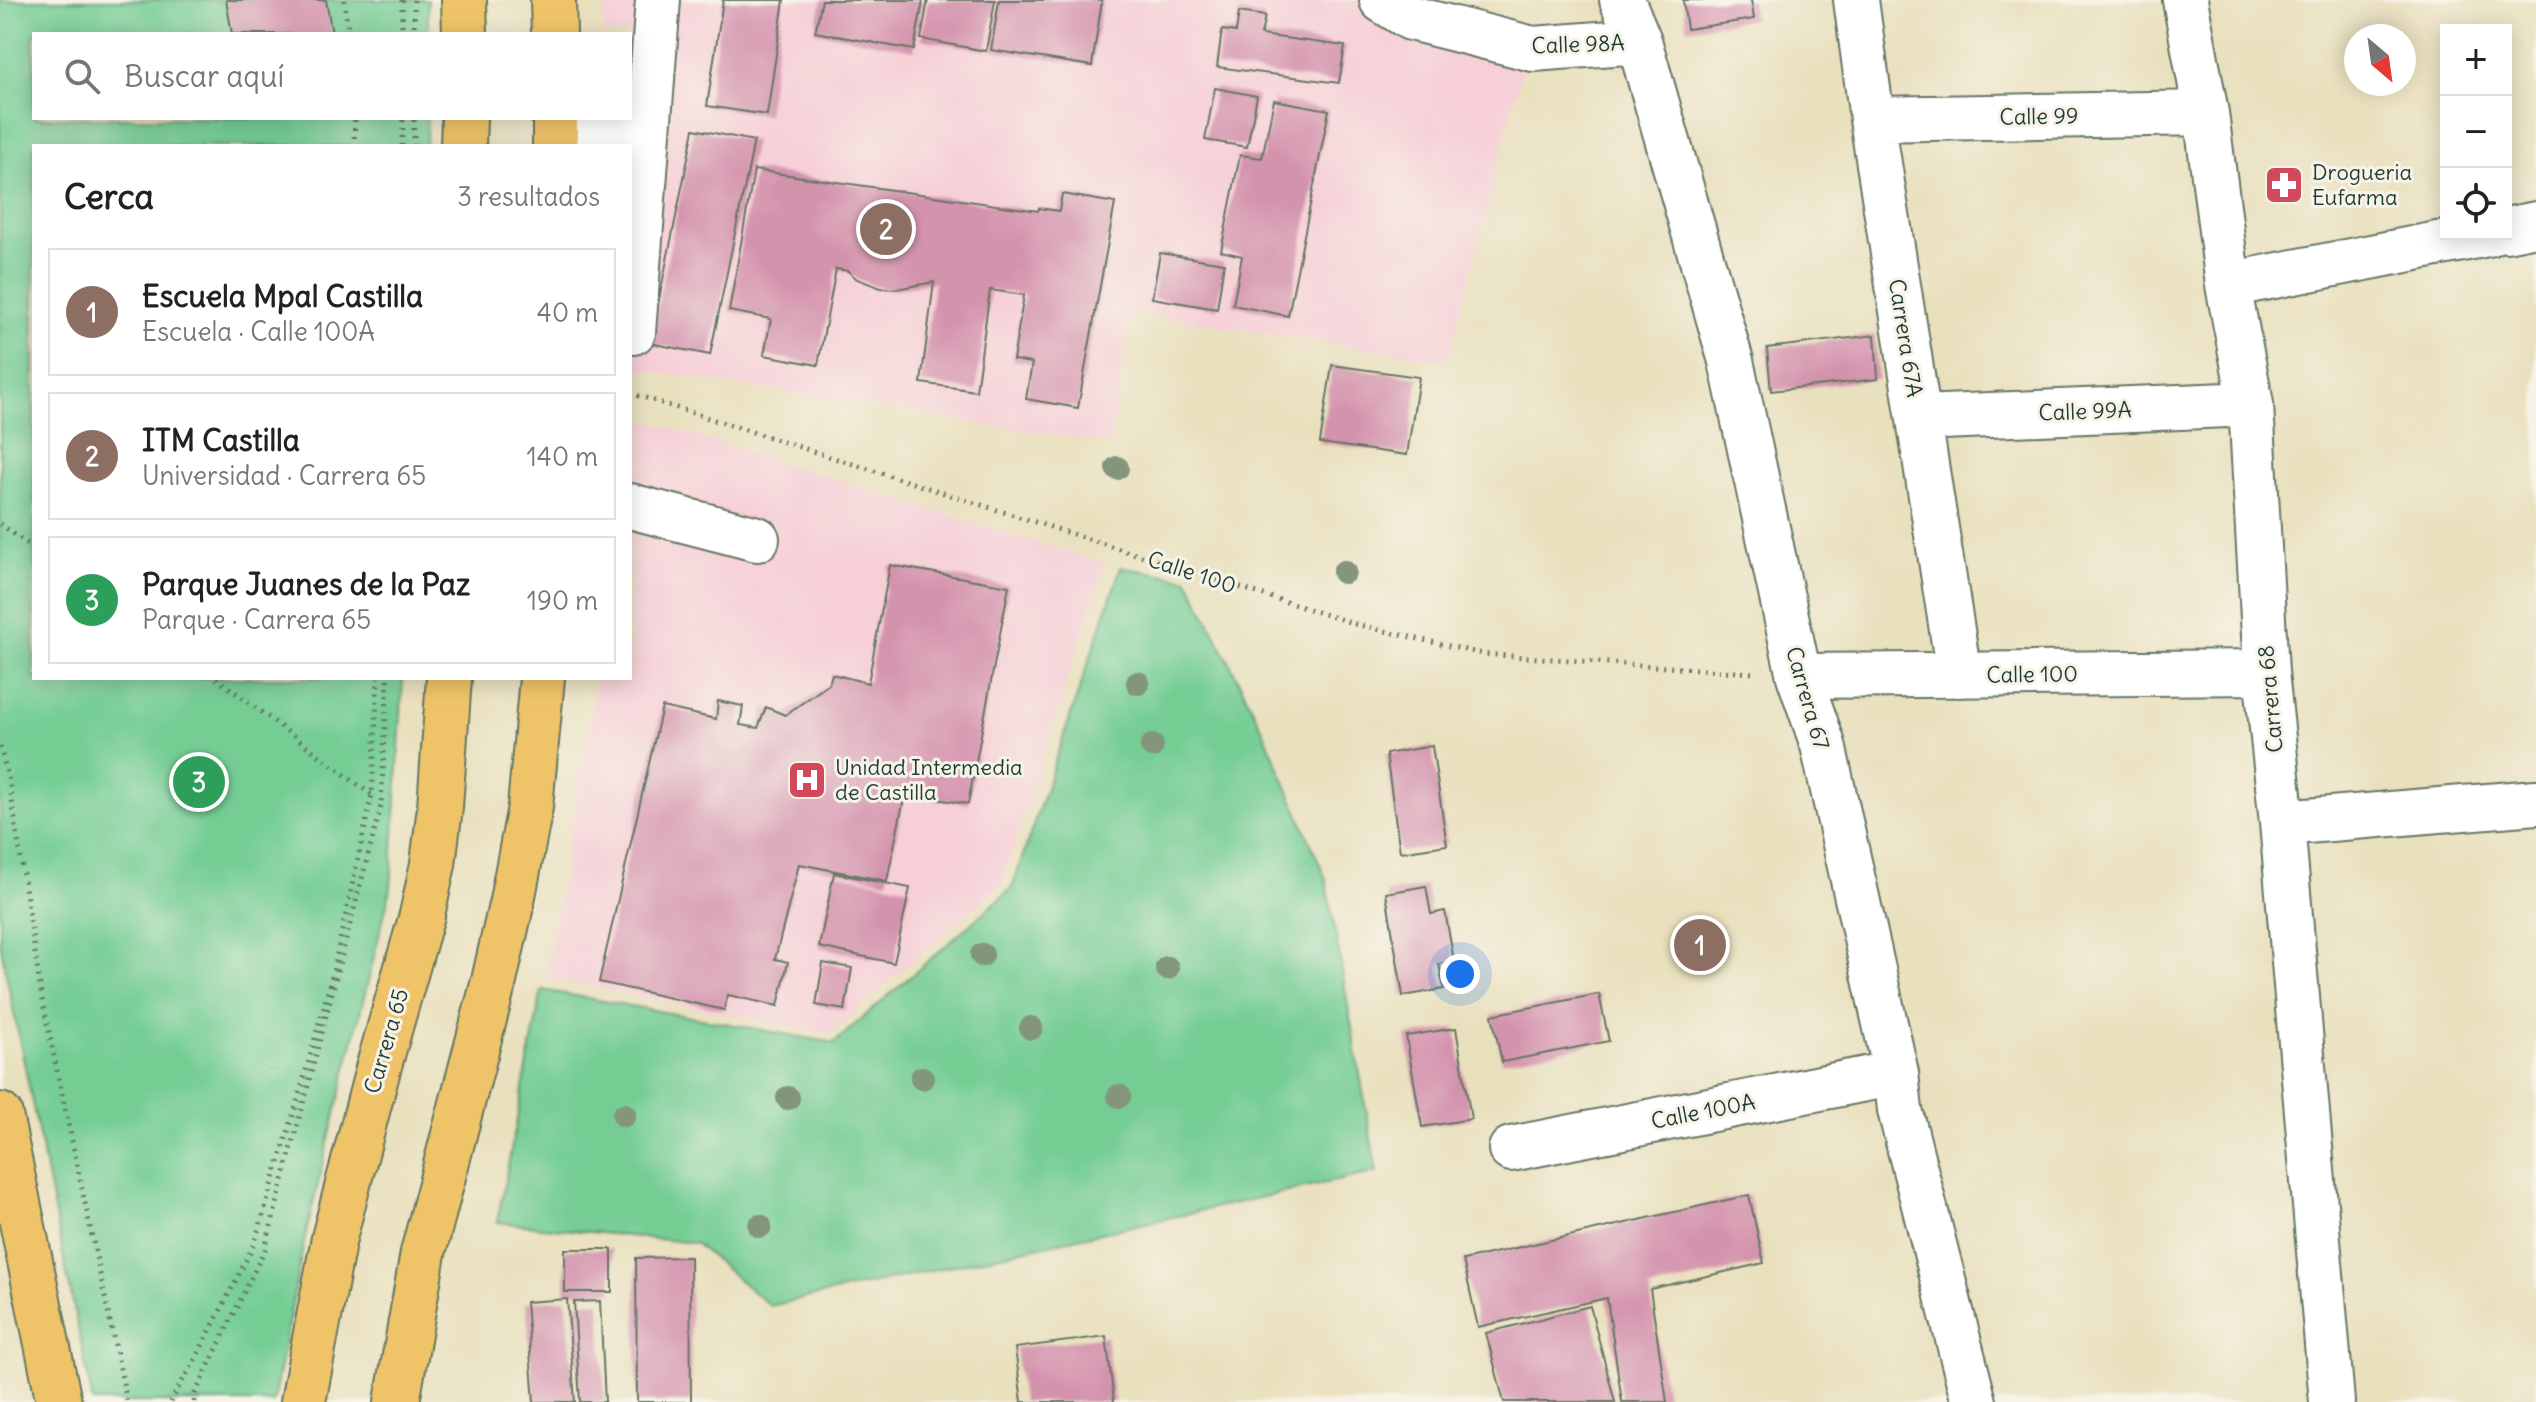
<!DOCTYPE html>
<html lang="es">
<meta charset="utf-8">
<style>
body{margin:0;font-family:Delius,sans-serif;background:#f6f6f6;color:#222}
.controls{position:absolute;right:24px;top:24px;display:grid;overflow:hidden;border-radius:0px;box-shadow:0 4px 20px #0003}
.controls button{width:72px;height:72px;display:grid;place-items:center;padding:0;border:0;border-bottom:2px solid #e0e0e0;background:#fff;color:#222;font:40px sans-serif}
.compass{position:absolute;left:2344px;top:24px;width:72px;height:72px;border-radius:50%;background:#fff;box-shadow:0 4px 20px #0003;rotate:151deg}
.you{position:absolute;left:1460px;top:974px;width:28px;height:28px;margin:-20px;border:6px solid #fff;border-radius:50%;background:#1a73e8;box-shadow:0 0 0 12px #1a73e833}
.badge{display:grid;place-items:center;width:52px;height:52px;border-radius:50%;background:#2563eb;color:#fff;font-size:26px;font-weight:700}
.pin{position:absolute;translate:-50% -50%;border:4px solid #fff;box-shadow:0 2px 8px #0006}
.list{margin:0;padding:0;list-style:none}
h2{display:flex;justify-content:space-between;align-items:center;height:104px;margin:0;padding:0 32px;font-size:34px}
h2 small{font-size:26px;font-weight:400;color:#767676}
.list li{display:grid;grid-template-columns:52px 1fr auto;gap:24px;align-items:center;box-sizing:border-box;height:128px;margin:0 16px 16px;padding:0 16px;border:2px solid #e0e0e0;border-radius:0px}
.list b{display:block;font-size:30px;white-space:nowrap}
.list p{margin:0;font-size:26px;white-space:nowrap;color:#767676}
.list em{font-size:26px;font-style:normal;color:#767676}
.icon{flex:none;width:44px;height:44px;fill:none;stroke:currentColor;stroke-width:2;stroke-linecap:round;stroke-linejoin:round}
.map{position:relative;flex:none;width:2536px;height:1402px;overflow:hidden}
.search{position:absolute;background:#fff;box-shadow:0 4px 20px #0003;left:32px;top:32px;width:600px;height:88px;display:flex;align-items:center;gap:20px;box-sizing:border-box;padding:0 28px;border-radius:0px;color:#767676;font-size:30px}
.panel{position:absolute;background:#fff;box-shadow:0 4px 20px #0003;left:32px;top:144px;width:600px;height:536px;border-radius:0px}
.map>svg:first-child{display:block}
</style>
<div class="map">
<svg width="2536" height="1402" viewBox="0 0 2536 1402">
<rect width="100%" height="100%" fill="#f7f3e8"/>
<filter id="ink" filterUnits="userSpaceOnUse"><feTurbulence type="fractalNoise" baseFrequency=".0125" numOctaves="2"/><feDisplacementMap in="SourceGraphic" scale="16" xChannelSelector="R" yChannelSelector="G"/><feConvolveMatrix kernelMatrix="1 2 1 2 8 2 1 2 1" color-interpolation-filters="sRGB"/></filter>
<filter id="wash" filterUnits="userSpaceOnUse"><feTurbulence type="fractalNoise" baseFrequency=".006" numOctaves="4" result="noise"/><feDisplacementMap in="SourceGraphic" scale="32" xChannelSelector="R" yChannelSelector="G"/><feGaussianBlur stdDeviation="1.8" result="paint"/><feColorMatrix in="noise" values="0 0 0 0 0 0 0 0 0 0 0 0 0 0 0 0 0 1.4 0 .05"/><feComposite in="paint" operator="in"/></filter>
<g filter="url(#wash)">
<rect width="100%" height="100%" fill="#e9e0bd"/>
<path fill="#f6cfd7" d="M604 0H1388L1527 49 1448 361 1130 312 1110 444 630 368V34H603Z
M639 418 1105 564 1002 883 829 1034 545 978 596 678H630V477Z"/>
<path fill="#74cd94" stroke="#4a8564" stroke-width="2" d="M0 0H428V34H34V118H427L426 146H34V678H403L391 887 305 1237 273 1402H93L0 944Z
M1121 567 1188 579 1263 730 1326 879 1377 1172 770 1306 695 1243 497 1222 542 990 834 1043 1012 888Z"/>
<g id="blocks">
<path fill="#d493ad" d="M226 0H326L332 34H232Z
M723 0H784L767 115 707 106Z
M822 0H923L914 50 815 32Z
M928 0H995L986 51 921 39Z
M999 0H1102L1092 66 991 50Z
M1683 0H1751L1754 19 1687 29Z
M1239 12 1265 16 1261 35 1345 46 1339 83 1217 67 1222 30 1236 32Z
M1215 88 1257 96 1247 147 1205 140Z
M1274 100 1329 110 1288 316 1233 305 1242 256 1221 251 1240 155 1262 158Z
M694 129 754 141 710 355 650 343Z
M754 170 1038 211 1039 208 1059 211 1062 194 1115 203 1078 408 1026 399 1032 363 1013 360 1024 295 990 290 976 391 921 383 934 282 896 289 881 288 857 279 848 271 836 269 818 365 764 355 771 319 729 311Z
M1160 253 1224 263 1217 309 1152 298Z
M1875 335 1878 379 1771 391 1767 348Z
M1332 365 1419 377 1407 455 1320 443Z
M890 565 1009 586 968 804 905 794 887 881 799 864 775 959 788 962 778 1006 728 995 724 1010 599 982 662 707 716 719 718 701 743 706 740 725 758 728 766 707 785 715 829 684 832 674 868 683Z
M1432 746 1447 845 1400 852 1386 754Z
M834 873 910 888 894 963 819 947Z
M1426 886 1431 914 1445 911 1454 961 1439 964 1444 989 1403 996 1386 893Z
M823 963 852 968 845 1010 816 1005Z
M1599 994 1609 1041 1502 1062 1492 1015Z
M1456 1028 1471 1119 1422 1127 1406 1036Z
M1749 1195 1764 1263 1650 1289 1667 1402H1622L1607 1298 1478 1327 1463 1260Z
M565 1249H612V1292H565Z
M690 1257 691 1402H637L636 1258Z
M567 1299 575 1402H534L526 1302Z
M600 1301 605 1402H580L574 1302Z
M1590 1306 1615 1402H1504L1486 1333Z
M1106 1336 1114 1402H1022L1015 1348Z"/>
</g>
</g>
<g filter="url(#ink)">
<use href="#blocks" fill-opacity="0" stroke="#667664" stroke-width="2"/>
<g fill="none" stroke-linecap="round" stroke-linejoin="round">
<defs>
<path id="minor" d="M1382 0 1411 18 1533 49 1639 41
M1622 0 1639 41 1731 361 1799 676 1823 745 1896 1073 1900 1110 1974 1402
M1856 0 1872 119 1959 675
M2185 0 2206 113 2228 285 2251 404 2266 672 2282 823 2332 1402
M1872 119 2206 113
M555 136H646
M2506 230 2536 224
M2228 285 2488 234
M633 332 658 0
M1919 418 2251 404
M630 506 757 539
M1799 676 2266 672
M2282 823 2536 802
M1511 1149 1896 1073"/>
<path id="major" d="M464 0 465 34
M553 0 554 34
M463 146 464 118
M555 146V118
M0 1115 59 1402
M303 1402 334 1238 378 1069 422 915 433 864 440 807 449 678
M397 1402 423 1253 494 981 512 901 530 807 542 678"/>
</defs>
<use href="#minor" stroke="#667664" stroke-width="48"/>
<use href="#major" stroke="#667664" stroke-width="48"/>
<path stroke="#667664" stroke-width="5" stroke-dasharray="2 6" stroke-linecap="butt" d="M344 0 349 34
M402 0V34
M414 0V34
M354 146 355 118
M402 146 403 118
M414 146V118
M630 393 1355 624 1483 654 1752 673
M0 524 34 548
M216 678 372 795
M0 747 9 780 42 999 127 1402
M170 1402 195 1360 254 1245 299 1096 332 976 372 795 378 678
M194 1402 195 1394 265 1249 381 806 388 678"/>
<use href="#minor" stroke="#fff" stroke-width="44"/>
<use href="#major" stroke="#efc469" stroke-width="44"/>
</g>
<g fill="#83967c">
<circle cx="1117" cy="468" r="12"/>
<circle cx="1344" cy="572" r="12"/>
<circle cx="1138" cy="683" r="12"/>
<circle cx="1152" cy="746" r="12"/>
<circle cx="982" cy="955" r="12"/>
<circle cx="1167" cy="968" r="12"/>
<circle cx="1031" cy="1028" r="12"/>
<circle cx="922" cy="1078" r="12"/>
<circle cx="1119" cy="1096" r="12"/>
<circle cx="788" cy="1098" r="12"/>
<circle cx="624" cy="1115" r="12"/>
<circle cx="760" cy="1226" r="12"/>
</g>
</g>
<defs>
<symbol id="pharmacy-square" viewBox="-11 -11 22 22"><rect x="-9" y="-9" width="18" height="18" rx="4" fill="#d1495b" stroke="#f7f3e8"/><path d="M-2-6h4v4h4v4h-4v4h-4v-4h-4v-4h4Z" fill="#fff"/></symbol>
<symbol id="hospital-square" viewBox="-11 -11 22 22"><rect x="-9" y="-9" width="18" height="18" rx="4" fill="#d1495b" stroke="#f7f3e8"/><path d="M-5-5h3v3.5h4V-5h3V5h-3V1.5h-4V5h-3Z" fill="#fff"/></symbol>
</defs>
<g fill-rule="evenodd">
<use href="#pharmacy-square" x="2262" y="163" width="44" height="44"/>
<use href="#hospital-square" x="785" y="758" width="44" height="44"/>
</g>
<g text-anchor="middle" stroke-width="6" stroke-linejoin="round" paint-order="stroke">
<g font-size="22" fill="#1f3d34" stroke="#f7f3e8">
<text transform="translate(1578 44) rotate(-2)" y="8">Calle 98A</text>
<text transform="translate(2039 116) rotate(-1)" y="8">Calle 99</text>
<text transform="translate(1906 338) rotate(81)" y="8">Carrera 67A</text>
<text transform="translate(2085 411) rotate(-2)" y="8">Calle 99A</text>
<text transform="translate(1192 572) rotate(18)" y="8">Calle 100</text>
<text transform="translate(2032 674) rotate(-1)" y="8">Calle 100</text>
<text transform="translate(1808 698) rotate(74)" y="8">Carrera 67</text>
<text transform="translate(2270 699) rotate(-95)" y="8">Carrera 68</text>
<text transform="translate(386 1041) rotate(-74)" y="8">Carrera 65</text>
<text transform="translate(1703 1111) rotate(-11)" y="8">Calle 100A</text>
</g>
<g font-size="22" fill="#1f3d34" stroke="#f7f3e8" text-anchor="start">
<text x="2312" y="180">Drogueria<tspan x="2312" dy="25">Eufarma</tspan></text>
<text x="835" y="775">Unidad Intermedia<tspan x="835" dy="25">de Castilla</tspan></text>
</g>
</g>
</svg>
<div class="controls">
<button>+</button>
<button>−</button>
<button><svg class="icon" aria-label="locate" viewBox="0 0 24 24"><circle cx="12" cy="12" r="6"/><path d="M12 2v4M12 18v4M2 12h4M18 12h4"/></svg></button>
</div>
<svg class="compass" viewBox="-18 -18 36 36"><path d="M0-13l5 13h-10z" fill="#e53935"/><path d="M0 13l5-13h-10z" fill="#767676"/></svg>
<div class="you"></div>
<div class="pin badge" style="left:1700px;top:945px;background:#8d6e63">1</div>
<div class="pin badge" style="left:886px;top:229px;background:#8d6e63">2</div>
<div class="pin badge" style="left:199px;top:782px;background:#2e9e5b">3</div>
<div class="search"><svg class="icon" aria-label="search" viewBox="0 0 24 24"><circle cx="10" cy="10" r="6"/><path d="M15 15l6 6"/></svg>Buscar aquí</div>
<section class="panel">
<h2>Cerca<small>3 resultados</small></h2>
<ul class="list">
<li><span class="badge" style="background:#8d6e63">1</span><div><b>Escuela Mpal Castilla</b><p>Escuela · Calle 100A</p></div><em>40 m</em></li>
<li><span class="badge" style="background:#8d6e63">2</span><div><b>ITM Castilla</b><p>Universidad · Carrera 65</p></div><em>140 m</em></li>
<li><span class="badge" style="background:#2e9e5b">3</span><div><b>Parque Juanes de la Paz</b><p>Parque · Carrera 65</p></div><em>190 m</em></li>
</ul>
</section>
</div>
